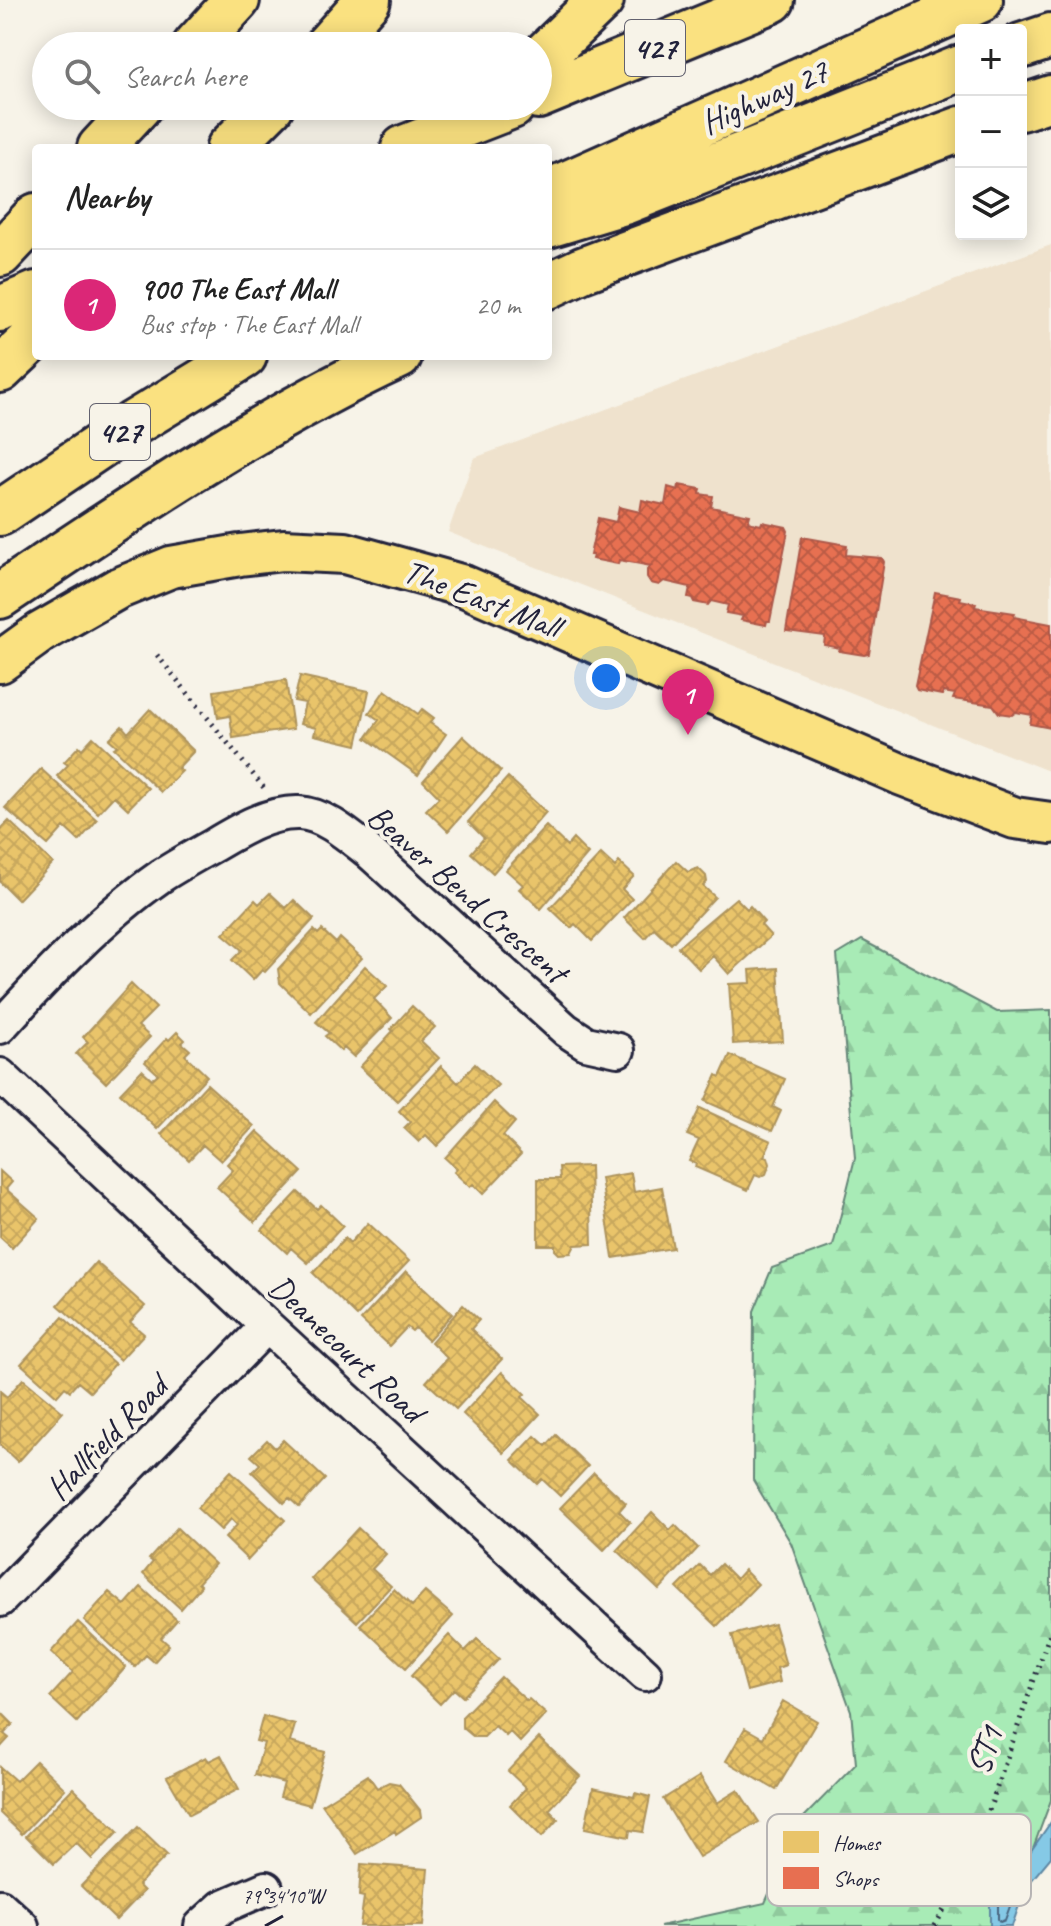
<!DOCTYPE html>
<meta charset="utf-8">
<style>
body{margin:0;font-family:Caveat,sans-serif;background:#f2f2f2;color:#222}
.controls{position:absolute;right:24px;top:24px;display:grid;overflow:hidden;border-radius:8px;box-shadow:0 4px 20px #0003}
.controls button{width:72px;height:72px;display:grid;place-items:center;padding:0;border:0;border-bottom:2px solid #e0e0e0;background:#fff;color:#222;font:40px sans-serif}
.you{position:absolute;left:606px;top:678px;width:28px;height:28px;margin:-20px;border:6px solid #fff;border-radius:50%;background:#1a73e8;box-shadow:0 0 0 12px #1a73e833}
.badge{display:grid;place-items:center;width:52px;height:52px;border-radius:50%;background:#db2777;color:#fff;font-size:26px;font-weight:700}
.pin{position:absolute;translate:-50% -66px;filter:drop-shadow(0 2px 4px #0008)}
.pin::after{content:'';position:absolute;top:42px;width:28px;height:24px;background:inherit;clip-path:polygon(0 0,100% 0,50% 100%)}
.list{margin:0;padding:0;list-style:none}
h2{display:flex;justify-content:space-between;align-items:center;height:104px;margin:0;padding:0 32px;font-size:34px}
h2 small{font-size:26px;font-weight:400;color:#767676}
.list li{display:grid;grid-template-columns:52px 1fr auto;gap:24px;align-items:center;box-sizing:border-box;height:112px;padding:0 32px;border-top:2px solid #e0e0e0}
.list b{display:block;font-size:30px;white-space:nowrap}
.list p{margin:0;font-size:26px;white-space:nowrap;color:#767676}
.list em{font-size:26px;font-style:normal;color:#767676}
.icon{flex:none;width:44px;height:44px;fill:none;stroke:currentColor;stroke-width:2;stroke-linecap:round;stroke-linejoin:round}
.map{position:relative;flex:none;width:1051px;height:1926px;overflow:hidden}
.search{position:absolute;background:#fff;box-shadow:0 4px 20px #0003;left:32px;top:32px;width:520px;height:88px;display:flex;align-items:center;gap:20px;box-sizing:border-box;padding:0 28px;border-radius:44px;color:#767676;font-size:30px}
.panel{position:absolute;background:#fff;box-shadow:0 4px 20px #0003;left:32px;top:144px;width:520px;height:216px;border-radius:8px}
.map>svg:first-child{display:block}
</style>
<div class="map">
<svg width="1051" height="1926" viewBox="0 0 1051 1926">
<defs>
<pattern id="forest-firs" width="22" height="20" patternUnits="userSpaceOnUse" patternTransform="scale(2)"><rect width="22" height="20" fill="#a8ebb6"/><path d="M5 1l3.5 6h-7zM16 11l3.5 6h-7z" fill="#90c99d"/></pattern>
<pattern id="homes-cross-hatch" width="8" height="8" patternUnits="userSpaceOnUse" patternTransform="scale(2)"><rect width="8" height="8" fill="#e9c46a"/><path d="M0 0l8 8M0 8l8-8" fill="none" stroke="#c8a85d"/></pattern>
<pattern id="shops-cross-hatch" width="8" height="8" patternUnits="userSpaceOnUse" patternTransform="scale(2)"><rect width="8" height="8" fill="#e76f51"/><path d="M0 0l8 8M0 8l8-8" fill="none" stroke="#bb5b44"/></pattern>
</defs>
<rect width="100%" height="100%" fill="#f7f3e8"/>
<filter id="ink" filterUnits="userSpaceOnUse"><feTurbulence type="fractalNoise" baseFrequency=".0125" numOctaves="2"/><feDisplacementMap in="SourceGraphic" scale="16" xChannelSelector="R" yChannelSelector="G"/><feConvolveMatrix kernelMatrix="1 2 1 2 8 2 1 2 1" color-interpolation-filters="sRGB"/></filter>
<g filter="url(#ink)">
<path fill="#efe2cd" d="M1051 245V772L448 532 474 458Z"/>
<path fill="url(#forest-firs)" stroke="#658678" stroke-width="2" d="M862 940 997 1012 1051 1010V1800L1029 1859 1010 1926H660L765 1903 803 1818 856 1764 851 1711 791 1543 753 1480 754 1311 772 1268 833 1246 855 1158 837 955Z"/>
<path fill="#85c9e6" stroke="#5d86a2" stroke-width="2" d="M1051 1822V1857L1025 1888 1012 1926H990V1881L1011 1861 1028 1855Z"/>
<path fill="url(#homes-cross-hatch)" stroke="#ad935c" stroke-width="2" d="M300 676 369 691 357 745 314 735 316 728 300 724 305 703 294 701Z
M286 680 293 729 233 738 230 716 218 718 214 691Z
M385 690 418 714 422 709 434 718 430 723 446 734 418 775 366 738 379 720 369 713Z
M150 709 194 751 178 768 182 771 161 792 114 748 117 746 109 739 122 726 128 733Z
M463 736 501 771 448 831 426 810 439 797 423 781Z
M93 737 148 788 128 809 114 796 98 813 57 776 68 765 64 762 79 746 82 749Z
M41 769 97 820 79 841 64 827 48 845 5 808Z
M508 777 546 812 493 873 471 853 484 838 468 822Z
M9 821 53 863 18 900 0 882V830Z
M546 826 567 846 573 839 588 854 541 909 519 889 523 885 506 870Z
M601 854 615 867 619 862 634 876 622 889 632 899 592 941 575 924 571 928 550 908Z
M676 861 688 872 698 868 706 876 707 882 703 886 715 897 671 944 654 928 645 938 624 918Z
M270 893 286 908 294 900 314 919 265 972 262 970 253 980 232 960 242 950 223 934 255 900 259 904Z
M736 898 747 909 750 906 764 922 761 925 771 936 729 974 713 956 699 969 678 947Z
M314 930 318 934 322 930 336 943 340 938 362 958 311 1013 280 983 278 969Z
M365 966 387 986 374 999 392 1018 354 1057 344 1048 341 1051 325 1036 329 1033 316 1022Z
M778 968 783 1041 733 1044 729 984 751 983 750 970Z
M131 984 156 1008 138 1026 150 1037 106 1083 76 1054 88 1042 83 1037Z
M412 1006 435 1027 421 1041 439 1058 397 1101 360 1067 393 1031 391 1029Z
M177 1032 185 1040 182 1043 190 1050 185 1055 207 1076 157 1129 120 1093 142 1070 152 1079 158 1074 145 1062 167 1038 169 1040Z
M730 1055 785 1079 773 1107 781 1111 772 1131 705 1101 717 1075 720 1077Z
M475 1064 498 1085 437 1146 426 1135 419 1142 404 1128 410 1122 399 1111 441 1066 458 1083Z
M207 1084 254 1126 221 1161 203 1145 189 1160 161 1134Z
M494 1102 515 1122 503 1136 521 1154 483 1194 473 1184 470 1187 454 1172 457 1169 445 1158Z
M700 1108 771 1141 764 1156 768 1157 770 1164 766 1174 760 1177 755 1175 748 1190 695 1167 696 1164 689 1161 699 1140 687 1135Z
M257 1131 302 1172 255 1222 217 1187 233 1170 227 1164Z
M590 1166 592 1244 575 1245 571 1253 559 1254 555 1250V1245H538V1179H560L559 1167Z
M0 1171 12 1182 6 1189 39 1218 12 1248 0 1237Z
M631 1173 634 1192 662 1187 673 1248 613 1258 601 1178Z
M298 1192 317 1209 321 1205 343 1226 308 1263 291 1248 287 1253 262 1230Z
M368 1223 409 1261 357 1316 313 1273 345 1238 350 1243Z
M96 1262 145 1306 130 1322 144 1334 120 1360 58 1305Z
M406 1271 452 1314 428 1340 415 1328 412 1331 407 1327 389 1346 361 1320Z
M463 1305 479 1320 471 1329 502 1359 456 1409 426 1382 447 1358 431 1342Z
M63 1317 115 1364 90 1392 78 1382 70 1391 65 1387 57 1396 21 1364Z
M502 1372 525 1394 522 1397 540 1414 504 1453 463 1414Z
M23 1379 63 1412 18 1462 0 1445V1391L7 1397Z
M556 1435 588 1466 560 1496 542 1479 537 1484 512 1460 535 1436 546 1446Z
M267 1440 275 1448 283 1440 325 1479 299 1507 289 1498 284 1503 252 1472 260 1464 251 1456Z
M231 1471 285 1520 248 1560 225 1538 237 1525 231 1519 221 1530 197 1508Z
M594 1473 626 1503 619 1511 630 1522 604 1550 560 1508Z
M652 1512 670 1530 675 1525 698 1548 659 1590 617 1550Z
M177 1528 215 1564 198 1583 201 1586 181 1609 143 1574 153 1562 149 1559Z
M358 1528 386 1554 372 1569 391 1586 357 1622 311 1579Z
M721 1564 736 1579 744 1570 758 1584 717 1626 677 1588 700 1565 710 1575Z
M141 1587 177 1620 161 1638 169 1645 154 1662 146 1655 135 1667 84 1620 109 1592 125 1605Z
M394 1589 412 1606 425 1592 453 1616 406 1668 360 1625Z
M78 1622 126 1667 77 1722 50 1697 73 1672 51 1652Z
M774 1624 786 1665 777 1668 780 1682 747 1691 732 1635Z
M449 1635 465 1651 477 1639 499 1659 463 1697 454 1689 440 1704 411 1676Z
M501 1677 527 1701 529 1699 546 1714 520 1742 510 1732 506 1736 495 1726 484 1737H474L462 1727V1717Z
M783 1701 817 1721 776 1790 726 1761 745 1728 763 1738Z
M0 1711 13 1724 4 1734 9 1738 0 1748Z
M263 1716 295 1725 290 1742 325 1752 310 1805 280 1797 284 1783 255 1775 264 1743 256 1741Z
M539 1738 580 1776 549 1810 558 1819 542 1837 510 1805 526 1788 508 1771Z
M221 1755 239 1789 189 1815 167 1777 206 1757 209 1761Z
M36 1761 65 1789 22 1834 0 1813V1767L16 1781Z
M368 1775 377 1788 389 1782 399 1784 420 1810 421 1817 396 1834 395 1831 357 1854 322 1804Z
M700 1776 717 1803 738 1790 759 1822 699 1857 663 1799Z
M73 1788 118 1832 92 1859 76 1843 54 1864 26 1836Z
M593 1788 634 1797 635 1793 650 1797 643 1832 630 1830 629 1837 585 1828Z
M138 1827 167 1855 138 1885 144 1891 116 1920 81 1886Z
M361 1864 428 1869 423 1926H360L364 1897 359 1896Z"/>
<path fill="url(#shops-cross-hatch)" stroke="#ac584a" stroke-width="2" d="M679 485 701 489 700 494 713 496 711 507 750 515 748 522 761 525 762 522 786 527 788 531 770 621H767L766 625 741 620 743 616 726 613 728 605 711 601 708 605 694 602 692 598 688 597 690 587 664 581 659 585 651 583 647 577V570L651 566 619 560 618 564 592 559 593 555H590L598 518 616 522 619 507 640 512 642 500 665 505 668 487 678 490Z
M802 537 847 545 846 555 882 558 884 562 869 654 864 655 839 651 840 648 824 645 825 636 786 631Z
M935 592 961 597 960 600 976 603 975 607 1015 613 1014 617 1051 624V728L1030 724 1032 715 1016 712 1012 715 999 713 993 705 953 699 955 694 943 692 942 695 917 690 915 686Z"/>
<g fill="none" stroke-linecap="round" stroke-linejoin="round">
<path stroke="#4a657f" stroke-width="2" d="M1025 1865 1029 1866V1870L1018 1884 1005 1920 1000 1922 998 1919V1885L1015 1868Z"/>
<defs>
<path id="minor" d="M0 1027C49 973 101 918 161 876 178 865 196 855 214 845 239 830 269 812 299 813 324 814 349 836 368 851L566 1030 586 1043 618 1050
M0 1075 267 1326 645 1674
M0 1600 267 1326
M0 1906 22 1926
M201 1926 222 1907 266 1888"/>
<path id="major" d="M0 662 40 633 117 589 171 567 240 555 283 550 345 553 464 586 900 774 1015 818 1051 823"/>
<path id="highway" d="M195 46 237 0
M327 46 368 0
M1021 46 1051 36
M538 61 601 0
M538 96 772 0
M1021 108 1051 98
M100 148 139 106
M229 148 271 106
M404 148 512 106
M548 192 980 0
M548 225 624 202 961 68
M0 254 36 216
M548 286 582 270 961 129
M0 309 36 294
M0 370 36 336
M0 513 134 423 244 356
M0 596C127 511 259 421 399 356"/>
</defs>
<use href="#minor" stroke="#22223b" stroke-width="38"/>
<use href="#major" stroke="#22223b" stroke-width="46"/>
<use href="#highway" stroke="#22223b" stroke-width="50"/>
<path stroke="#22223b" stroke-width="5" stroke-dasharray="2 6" stroke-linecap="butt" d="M157 655 264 788
M935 1926 973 1857 1051 1630"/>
<use href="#minor" stroke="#f7f3e8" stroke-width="32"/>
<use href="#major" stroke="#fae180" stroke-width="40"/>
<use href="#highway" stroke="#fae180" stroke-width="44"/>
</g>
</g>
<path fill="none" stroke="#22223b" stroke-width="3" d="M265 1926 283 1916"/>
<g text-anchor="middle" stroke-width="8" stroke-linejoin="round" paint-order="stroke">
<g fill="#f7f3e8" stroke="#62616f" stroke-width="2">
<rect x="625" y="20" width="60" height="56" rx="6"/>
<rect x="90" y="404" width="60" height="56" rx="6"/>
</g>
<g font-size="32" font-weight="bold" fill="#22223b">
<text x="655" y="59">427</text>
<text x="120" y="443">427</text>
</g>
<g font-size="34" fill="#22223b" stroke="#f7f3e8">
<text transform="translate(764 96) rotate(-24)" y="12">Highway 27</text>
<text transform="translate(482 598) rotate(21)" y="12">The East Mall</text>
<text transform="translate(468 893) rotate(41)" y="12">Beaver Bend Crescent</text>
<text transform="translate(347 1348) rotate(43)" y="12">Deanecourt Road</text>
<text transform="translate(106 1437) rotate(-46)" y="12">Hallfield Road</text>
<text transform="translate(984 1750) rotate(-71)" y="12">ST1</text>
</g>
</g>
<rect x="767" y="1814" width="264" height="92" rx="12" fill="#f7f3e8" stroke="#b7b4b4" stroke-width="2"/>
<rect x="783" y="1831" width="36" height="22" fill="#e9c46a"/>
<rect x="783" y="1867" width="36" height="22" fill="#e76f51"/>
<g font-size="22" fill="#22223b">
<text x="833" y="1850">Homes</text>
<text x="833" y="1886">Shops</text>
</g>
<g font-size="20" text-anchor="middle" fill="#22223b" stroke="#f7f3e8" stroke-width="8" stroke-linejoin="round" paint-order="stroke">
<text x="283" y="1903">79°34'10"W</text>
</g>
</svg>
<div class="controls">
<button>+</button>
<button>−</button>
<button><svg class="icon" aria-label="layers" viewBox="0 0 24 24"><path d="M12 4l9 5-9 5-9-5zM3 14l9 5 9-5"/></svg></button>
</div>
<div class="you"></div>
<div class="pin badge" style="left:688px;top:735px">1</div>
<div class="search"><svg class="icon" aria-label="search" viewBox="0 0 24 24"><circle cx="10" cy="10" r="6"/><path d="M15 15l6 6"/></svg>Search here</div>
<section class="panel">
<h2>Nearby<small></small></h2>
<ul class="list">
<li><span class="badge">1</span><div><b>900 The East Mall</b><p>Bus stop · The East Mall</p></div><em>20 m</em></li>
</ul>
</section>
</div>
